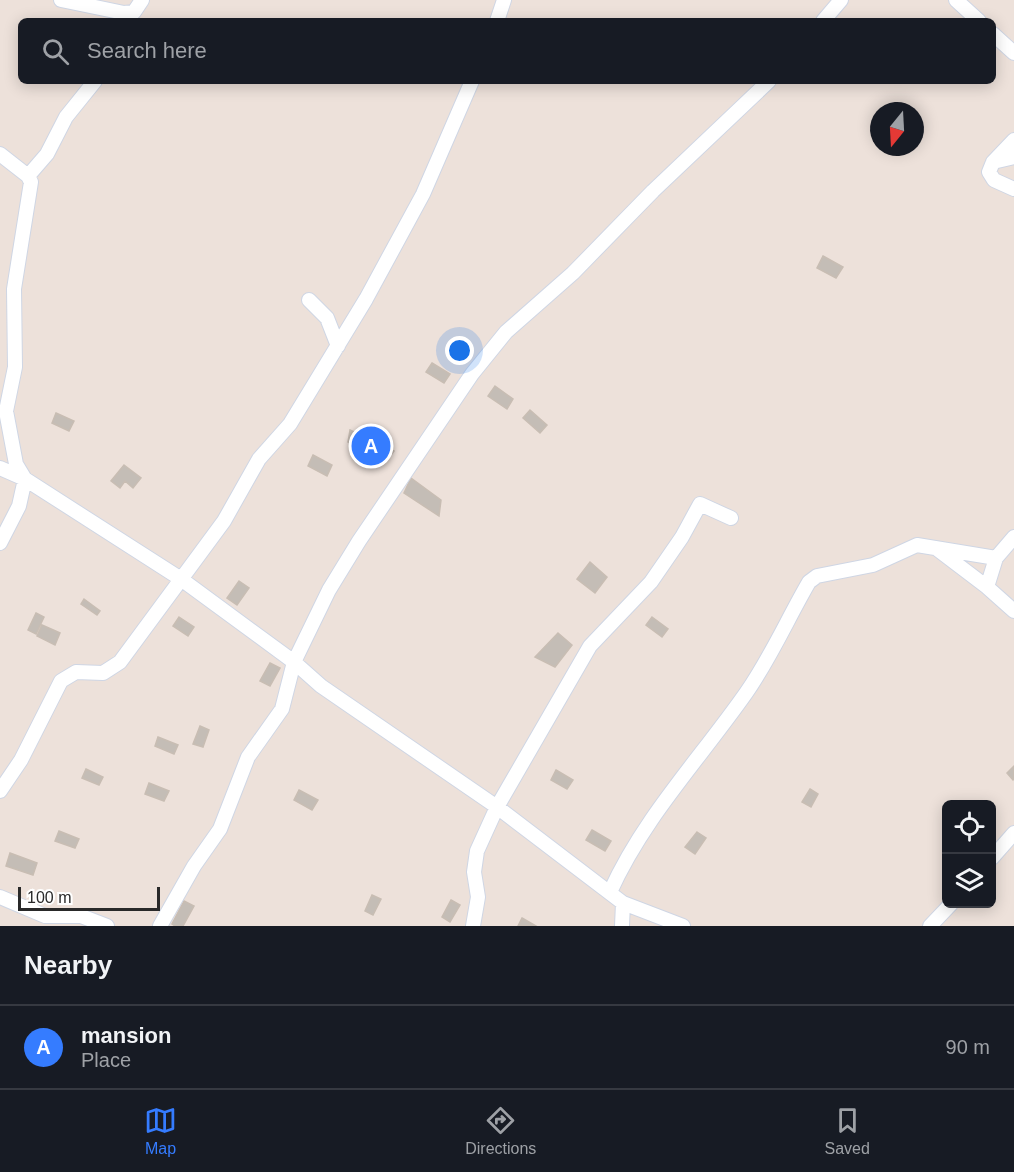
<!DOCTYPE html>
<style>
body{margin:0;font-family:Arial,sans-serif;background:#20242c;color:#f1f3f6}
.controls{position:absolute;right:18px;bottom:18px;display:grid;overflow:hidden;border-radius:9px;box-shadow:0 3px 15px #0003}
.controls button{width:54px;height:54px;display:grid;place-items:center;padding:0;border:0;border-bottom:2px solid #363941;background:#171b24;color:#f1f3f6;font:30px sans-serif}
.compass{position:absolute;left:870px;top:102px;width:54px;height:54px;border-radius:50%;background:#171b24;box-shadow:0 3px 15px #0003;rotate:198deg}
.scale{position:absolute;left:18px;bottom:15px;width:142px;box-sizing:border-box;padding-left:6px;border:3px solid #292929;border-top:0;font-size:16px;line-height:21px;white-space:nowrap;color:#292929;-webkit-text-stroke:4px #fff;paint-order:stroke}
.you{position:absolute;left:460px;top:351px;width:21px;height:21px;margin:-15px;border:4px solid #fff;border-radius:50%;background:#1a73e8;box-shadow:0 0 0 9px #1a73e833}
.badge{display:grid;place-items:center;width:39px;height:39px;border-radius:50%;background:#357cff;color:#fff;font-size:20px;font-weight:700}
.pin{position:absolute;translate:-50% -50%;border:3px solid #fff;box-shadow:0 2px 6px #0006}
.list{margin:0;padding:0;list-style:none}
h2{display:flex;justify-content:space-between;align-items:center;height:78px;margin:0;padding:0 24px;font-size:26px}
h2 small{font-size:20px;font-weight:400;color:#9ea1a6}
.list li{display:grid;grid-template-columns:39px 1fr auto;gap:18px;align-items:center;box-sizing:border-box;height:84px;padding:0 24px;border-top:2px solid #363941}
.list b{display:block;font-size:22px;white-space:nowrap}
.list p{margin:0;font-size:20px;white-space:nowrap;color:#9ea1a6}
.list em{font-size:20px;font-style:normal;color:#9ea1a6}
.icon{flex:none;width:33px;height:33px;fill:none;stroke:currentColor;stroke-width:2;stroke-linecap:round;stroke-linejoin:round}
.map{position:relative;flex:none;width:1014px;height:926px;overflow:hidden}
.search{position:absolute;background:#171b24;box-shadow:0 3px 15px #0003;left:18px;right:18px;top:18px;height:66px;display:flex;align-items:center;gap:15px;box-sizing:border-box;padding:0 21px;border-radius:9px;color:#9ea1a6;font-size:22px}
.sheet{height:162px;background:#171b24}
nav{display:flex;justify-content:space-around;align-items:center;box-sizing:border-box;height:84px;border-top:2px solid #363941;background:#171b24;font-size:16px;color:#9ea1a6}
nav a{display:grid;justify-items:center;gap:3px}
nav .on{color:#357cff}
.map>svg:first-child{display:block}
</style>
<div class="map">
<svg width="1014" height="926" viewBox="0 0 1014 926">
<rect width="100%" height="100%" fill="#ede1da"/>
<path fill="#c4bdb6" stroke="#c8bdb3" stroke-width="1.5" d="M823 256 843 267 836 278 817 268Z
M432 363 450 374 444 383 426 372Z
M495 386 513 399 507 409 488 396Z
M530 410 547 425 540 433 523 418Z
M56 413 74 421 69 431 52 423Z
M350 430 394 451 387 460 348 442Z
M313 455 332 465 327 476 308 466Z
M124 465 141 478 133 488 125 481 120 488 111 481Z
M411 478 441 500 439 516 404 493Z
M590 562 607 577 595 593 577 579Z
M239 581 249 588 237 605 227 598Z
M84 599 100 611 97 615 81 604Z
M36 613 44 617 36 634 28 630Z
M179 617 194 627 188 636 173 626Z
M652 617 668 629 662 637 646 625Z
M42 625 60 633 55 645 37 636Z
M558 633 572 645 555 667 535 657Z
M270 663 280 668 270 686 260 681Z
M200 726 209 730 203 747 193 744Z
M158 737 178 745 174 754 155 746Z
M1014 766V779L1013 780 1007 773Z
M86 769 103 777 99 785 82 778Z
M556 770 573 780 567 789 551 780Z
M149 783 169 791 164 801 145 794Z
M810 789 818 794 811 807 802 802Z
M299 790 318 800 312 810 294 800Z
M592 830 611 841 605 851 586 840Z
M59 831 79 839 75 848 55 841Z
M697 832 706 838 695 854 685 847Z
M10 853 37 863 33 875 6 866Z
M372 895 381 899 373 915 365 911Z
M451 900 460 905 450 922 442 917Z
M184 901 194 906 183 926H175L172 924Z
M522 918 536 926H518Z"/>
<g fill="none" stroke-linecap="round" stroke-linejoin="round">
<defs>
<path id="minor" d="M61 0 124 13 134 12 142 0
M956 0 979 21
M497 21 504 0
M823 21 841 0
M993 34 1014 53
M1014 140 993 162 989 172 994 180 1014 189
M0 154 28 176 31 182 14 289 15 367 6 411 16 464 25 479 19 506 0 543
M993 162 1014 157
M28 176 47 154 66 117 95 81
M309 300 327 318 338 346
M0 468 25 479 181 579 294 662 321 686 497 807 623 903 683 926
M937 549 987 587 1014 611
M987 587 996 558 1014 537
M0 791 21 760 61 681 76 672 103 673 120 662 224 521 259 459 290 424 366 299 423 194 472 81
M992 858 1014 833
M610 892C644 817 699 760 746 693 770 659 788 618 809 582L817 576 873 565 917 545 996 558
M0 897 45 916H81L107 926
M160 926 194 866 220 829 248 757 282 709 294 662 329 590 359 541 472 374 506 332 573 273 653 191 769 81
M473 926 478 897 474 872 477 851 497 807 590 646 651 582 682 537 700 504 731 518
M622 926 623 903
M930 926 951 904"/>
</defs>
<use href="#minor" stroke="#cfd6e4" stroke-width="16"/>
<use href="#minor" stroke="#fff" stroke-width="14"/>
</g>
</svg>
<div class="controls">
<button><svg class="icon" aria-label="locate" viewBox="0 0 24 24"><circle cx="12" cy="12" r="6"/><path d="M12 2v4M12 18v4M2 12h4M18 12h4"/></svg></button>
<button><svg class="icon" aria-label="layers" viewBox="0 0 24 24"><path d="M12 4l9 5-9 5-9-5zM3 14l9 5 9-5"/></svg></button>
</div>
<svg class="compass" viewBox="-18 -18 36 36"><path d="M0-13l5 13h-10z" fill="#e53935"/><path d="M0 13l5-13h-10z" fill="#9ea1a6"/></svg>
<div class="scale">100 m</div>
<div class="you"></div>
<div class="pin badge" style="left:371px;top:446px">A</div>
<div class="search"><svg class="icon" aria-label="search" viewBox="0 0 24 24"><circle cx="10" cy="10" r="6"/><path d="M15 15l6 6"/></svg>Search here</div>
</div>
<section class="sheet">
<h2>Nearby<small></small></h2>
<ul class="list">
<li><span class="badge">A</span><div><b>mansion</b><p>Place</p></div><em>90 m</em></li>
</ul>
</section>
<nav>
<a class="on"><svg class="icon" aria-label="map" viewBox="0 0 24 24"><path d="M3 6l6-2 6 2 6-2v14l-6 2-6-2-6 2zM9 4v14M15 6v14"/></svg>Map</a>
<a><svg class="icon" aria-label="directions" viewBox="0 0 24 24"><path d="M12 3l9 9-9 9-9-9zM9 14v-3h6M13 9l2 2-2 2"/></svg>Directions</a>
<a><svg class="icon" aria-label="saved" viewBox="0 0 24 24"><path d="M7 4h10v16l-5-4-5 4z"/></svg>Saved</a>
</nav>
